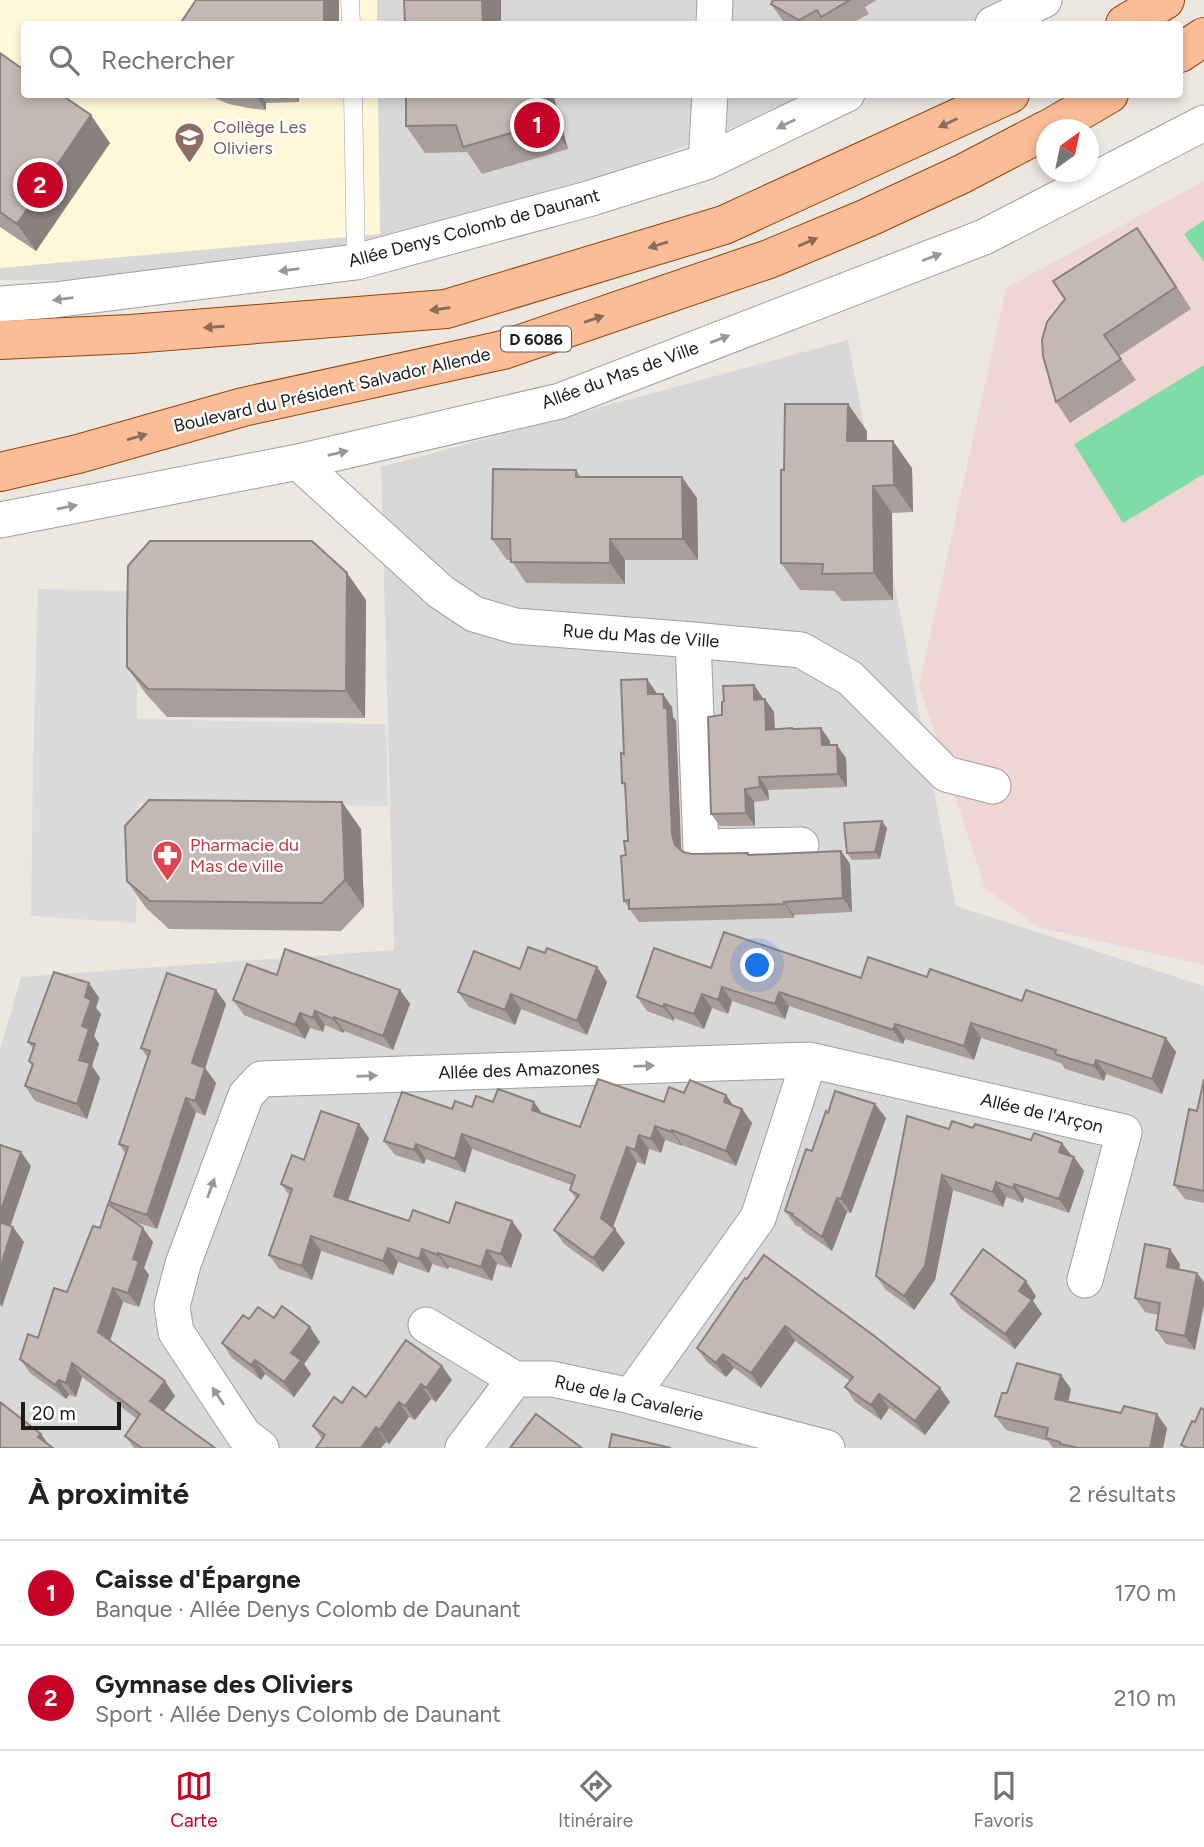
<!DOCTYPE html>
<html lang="fr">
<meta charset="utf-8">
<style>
body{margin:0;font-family:Figtree,sans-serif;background:#f2f2f2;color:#222}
.compass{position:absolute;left:1036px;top:119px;width:63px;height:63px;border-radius:50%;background:#fff;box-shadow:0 4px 10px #0003;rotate:33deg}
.scale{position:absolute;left:21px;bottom:18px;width:100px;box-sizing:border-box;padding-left:7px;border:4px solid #1b1b1b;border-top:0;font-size:19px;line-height:24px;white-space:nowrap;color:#1b1b1b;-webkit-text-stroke:5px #fff;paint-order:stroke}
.you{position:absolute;left:758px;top:966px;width:24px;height:24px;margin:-18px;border:5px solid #fff;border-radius:50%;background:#1a73e8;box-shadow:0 0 0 10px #1a73e833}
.badge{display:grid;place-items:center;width:46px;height:46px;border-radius:50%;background:#c40327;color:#fff;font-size:23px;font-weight:700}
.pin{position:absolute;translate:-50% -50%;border:4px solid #fff;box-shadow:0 2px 7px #0006}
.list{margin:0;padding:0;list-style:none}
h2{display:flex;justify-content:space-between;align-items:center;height:91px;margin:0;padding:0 28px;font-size:30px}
h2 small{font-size:23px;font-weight:400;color:#767676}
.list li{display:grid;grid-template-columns:46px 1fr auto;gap:21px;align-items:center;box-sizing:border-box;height:105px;padding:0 28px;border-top:2px solid #e0e0e0}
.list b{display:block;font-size:26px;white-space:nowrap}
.list p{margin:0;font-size:23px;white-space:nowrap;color:#767676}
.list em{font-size:23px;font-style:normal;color:#767676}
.icon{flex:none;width:38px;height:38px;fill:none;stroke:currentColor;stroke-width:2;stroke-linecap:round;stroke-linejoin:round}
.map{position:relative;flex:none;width:1204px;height:1448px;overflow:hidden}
.search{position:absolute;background:#fff;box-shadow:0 4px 10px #0003;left:21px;right:21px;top:21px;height:77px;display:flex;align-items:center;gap:18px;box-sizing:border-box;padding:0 24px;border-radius:7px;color:#767676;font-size:26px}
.sheet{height:301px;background:#fff}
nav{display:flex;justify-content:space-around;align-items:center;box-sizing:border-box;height:98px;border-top:2px solid #e0e0e0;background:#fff;font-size:19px;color:#767676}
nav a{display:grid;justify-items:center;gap:4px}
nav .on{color:#c40327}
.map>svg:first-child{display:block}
</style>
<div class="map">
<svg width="1204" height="1448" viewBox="0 0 1204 1448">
<rect width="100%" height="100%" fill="#ede7e1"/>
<path fill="#d9d8d8" d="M0 0H1055L993 24H24V94L815 95 340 282 0 280Z
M848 340 956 906 1204 986V1448H0V1050L21 977 394 950 381 467Z"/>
<path fill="#fef7d8" d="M0 0H377V24H24V94L378 95 380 234 0 268Z"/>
<path fill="#efd6d3" d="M1204 181V965L1038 927 985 888 919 685 1006 288Z"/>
<path fill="#7fdca6" d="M1204 220V262L1184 234Z
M1204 365V474L1123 523 1074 444Z"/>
<path fill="#dbdbdb" d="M38 589 137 591V719L386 724 388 806 139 803 136 923 31 916 33 761Z"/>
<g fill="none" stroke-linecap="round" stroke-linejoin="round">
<defs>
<path id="lane" d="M350 0 351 24
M353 94 356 262"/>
<path id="street" d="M714 24 715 0
M993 24 1044 0
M706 162 710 94
M0 304 54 300 356 262 588 199 706 162 847 94
M298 462 441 592 474 614 515 626 693 640 801 650 850 678 946 774 993 786
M0 520 298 462 560 401 984 237 1204 123
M693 640 701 847 801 845
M426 1325 515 1379
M631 1396 758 1218 809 1060
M261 1448 244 1435 176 1332 172 1306 183 1264 246 1095 261 1079 809 1060 1124 1132 1085 1280
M463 1448 515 1379H552L631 1396 827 1448"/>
<path id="primary" d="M1125 24 1165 0
M1180 53 1204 37
M1047 130 1109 94
M0 340 131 334 446 309 724 225 1010 94
M0 472 78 454 243 407 503 350 769 259 867 218 962 174 1046 130"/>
</defs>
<use href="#lane" stroke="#9f9f9f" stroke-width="19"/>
<use href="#street" stroke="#9f9f9f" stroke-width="37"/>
<use href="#primary" stroke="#914602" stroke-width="40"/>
<use href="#lane" stroke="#fff" stroke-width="18"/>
<use href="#street" stroke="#fff" stroke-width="35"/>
<use href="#primary" stroke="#fabd98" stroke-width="38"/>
</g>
<path fill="#a99e9b" d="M773 0H877L865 7 869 14 850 24H789L783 21 771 4Z
M0 53 110 143 36 251 0 227Z
M205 94H340V96H299V102L266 103V110L248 108 229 104Z
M406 94H553L568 149 482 174 467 152 425 153 406 126Z
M1152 249 1191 309 1119 356 1136 380 1070 423 1056 402Z
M867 431V441L912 468 913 512 892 513 893 600 842 601 834 591 800 590 781 563 784 470Z
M576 470 581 477 697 498 698 560H625V584L526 583 511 560H507L492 539Z
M347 573 366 600 365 718 167 717 146 694 127 667Z
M754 685 763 699H765L774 712 775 729H793L830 741V745L846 758 847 787 768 790 769 800 754 802 755 826H720L711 814 724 701Z
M656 692 657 694 672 707 673 717 676 721 681 848 682 851 692 854 748 853 749 855 841 851 850 864 852 912 794 915V918L639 922 624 901 626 855 628 841 626 788 622 783 624 754Z
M887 828 880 859 852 860 847 853Z
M361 829 364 907 341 931 169 929 146 908 127 881Z
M545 953 597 967 607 982 587 1035 521 1009 515 1025 469 1007 458 992 520 969Z
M711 968 861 978 927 977 1166 1038 1176 1052 1162 1094 1106 1074 1104 1081 1065 1069 1061 1063 981 1038 974 1060 905 1039 903 1044 789 1006 785 1019 732 1001 728 1014 712 1008 704 1029 674 1018V1021L647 1011 637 997Z
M277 975 400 990 410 1004 393 1050 344 1031 343 1033 325 1025 323 1032 310 1028 305 1039 244 1015 233 1000Z
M89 983 99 998 96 1008 101 1014 94 1036 99 1044 92 1066 100 1078 87 1119 35 1101 25 1086 32 1066 29 1061 33 1049 28 1042Z
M216 990 226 1004 205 1068 216 1083 205 1116 196 1112 157 1229 135 1222 153 1242 144 1268 149 1275 139 1307 123 1302 110 1341 175 1396 164 1411 215 1448H134L125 1436 137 1419 82 1377 76 1397 69 1395 66 1399 30 1373 20 1359 38 1338 67 1292 111 1206 109 1202 125 1153 119 1144 148 1058 141 1048Z
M1204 1079V1203L1185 1199 1174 1185 1197 1111Z
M684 1093 726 1095 733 1105 742 1109 752 1123 736 1166 682 1145V1146L665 1140 661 1153 649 1149 645 1165 637 1162 613 1228 625 1243 603 1272 564 1244 554 1230 576 1199 570 1190 572 1185 472 1149 465 1173 426 1159 424 1164 395 1155 384 1141 452 1109 472 1107 493 1102 543 1114 580 1127 664 1102Z
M875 1104 886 1118 851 1213 847 1212 832 1251 802 1230 801 1227 796 1226 785 1211 812 1151 828 1113Z
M973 1128 1031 1140 1062 1143 1084 1171 1069 1213 1024 1198 1023 1203 1006 1197 1003 1207 953 1190 935 1280 914 1310 886 1290 876 1276 949 1129Z
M369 1138 348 1200 409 1221 449 1223 512 1221 522 1235 511 1268 497 1264 492 1281 449 1267 448 1269 432 1264 429 1273 398 1262 393 1275 321 1251 312 1280 279 1269 269 1255 290 1196 281 1184 304 1160Z
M1180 1264 1179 1269 1195 1350 1166 1344 1156 1330 1158 1315 1145 1312 1135 1298Z
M745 1278 940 1388 950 1402 925 1435 889 1408 881 1420 855 1402 845 1387 850 1381 795 1341 761 1388 734 1368 726 1377 707 1362 697 1348Z
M951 1294 1036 1296 1033 1301 1042 1314 1015 1349 961 1309Z
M274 1318 320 1342 304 1364 311 1374 294 1397 265 1374 261 1380 232 1358 222 1343 249 1319Z
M442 1366 452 1380 436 1402 431 1399 415 1420 409 1417 389 1444 386 1442 381 1448H316L322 1439 313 1426 342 1403 366 1397Z
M1061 1375 1071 1389 1068 1401 1167 1428 1163 1448H1053L1048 1441 1006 1430 995 1416 1007 1393Z"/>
<path fill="#89817e" d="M324 0H339V24H324Z
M482 0H501V24H483Z
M255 94H260L266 103V110Z
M294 94H298L299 96V102Z
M542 94H553L568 149 549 122Z
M91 115 110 143 36 251 17 224Z
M1137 228 1152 249 1191 309 1176 287Z
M848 404 867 431 866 468 847 441Z
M893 441 912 468 913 512 894 485Z
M682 477 697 498 698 560 683 539Z
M873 486 892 513 893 600 874 573Z
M610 539 625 560V584L610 563Z
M347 573 366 600 365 718 346 691Z
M647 679 656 692 658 707 648 694Z
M754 685 763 698V713L754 700Z
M663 694 672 707 673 717 676 721 681 848 684 858 675 845 672 834Z
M765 699 774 712 775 743 766 730Z
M821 728 830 741 831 758 822 745Z
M837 745 846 758 847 787 838 774Z
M759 777 768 790 769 800 760 787Z
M745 789 754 802 755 826 746 813Z
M342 802 361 829 364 907 345 880Z
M882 821 887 828 880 859 875 852Z
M841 851 850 864 852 912 843 898Z
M784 902 794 915V918L785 904Z
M597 967 607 982 587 1035 577 1021Z
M89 983 99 998 96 1008 101 1014 94 1036 99 1044 92 1066 100 1078 87 1119 77 1104 85 997Z
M722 987 732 1001 728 1014 718 1000Z
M216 990 226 1004 202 1078 192 1063Z
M400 990 410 1004 393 1050 383 1036Z
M779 992 789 1006 785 1019 775 1004Z
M511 994 521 1009 515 1025 505 1010Z
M702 994 712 1008 704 1029 694 1014Z
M664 1004 674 1018V1021L663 1007Z
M315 1011 325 1025 323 1032 313 1018Z
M300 1013 310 1028 305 1039 295 1025Z
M334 1017 344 1031 343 1033 333 1019Z
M971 1023 981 1038 974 1060 964 1046Z
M895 1024 905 1039 903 1044 893 1030Z
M1166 1038 1176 1052 1162 1094 1152 1079Z
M1096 1060 1106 1074 1104 1081 1094 1066Z
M205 1068 216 1083 205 1116 195 1101Z
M726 1095 736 1109 724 1102Z
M186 1098 196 1112 157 1229 147 1215Z
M534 1102 544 1116 532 1110Z
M875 1104 886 1118 851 1213 841 1199Z
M742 1109 752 1123 736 1166 726 1151Z
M359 1124 369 1138 345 1210 334 1196Z
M655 1126 665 1140 661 1153 651 1139Z
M672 1130 682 1145V1146L672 1132Z
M462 1134 472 1149 465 1173 455 1159Z
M639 1135 649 1149 645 1165 635 1150Z
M1062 1143 1072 1157 1059 1152Z
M416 1144 426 1159 424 1164 414 1150Z
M627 1147 637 1162 611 1232 601 1218Z
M21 1152 31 1166 7 1236 0 1226V1213Z
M1074 1157 1084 1171 1069 1213 1059 1199Z
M942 1175 953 1190 935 1280 914 1310 904 1296Z
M996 1182 1006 1197 1003 1207 993 1192Z
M1014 1184 1024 1198 1023 1203 1013 1188Z
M837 1198 847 1212 832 1251 822 1237Z
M512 1221 522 1235 511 1268 501 1254Z
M13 1227 24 1242 2 1307 0 1304V1268Z
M143 1228 153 1242 144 1268 149 1275 139 1307 128 1293 133 1259Z
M615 1229 625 1243 603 1272 593 1258Z
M311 1236 321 1251 312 1280 302 1266Z
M388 1248 398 1262 393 1275 383 1261Z
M422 1249 432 1264 429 1273 419 1259Z
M1170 1249 1180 1264 1177 1281 1167 1267Z
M487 1250 497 1264 492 1281 481 1267Z
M438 1253 449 1267 448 1269 438 1255Z
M1197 1273 1204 1282V1305L1195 1350 1185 1336Z
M1026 1281 1036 1296 1033 1301 1042 1314 1015 1349 1005 1334 1019 1291Z
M113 1288 123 1302 108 1347 98 1332Z
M785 1326 795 1341 761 1388 751 1373Z
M310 1327 320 1342 304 1364 311 1374 294 1397 284 1382 291 1353Z
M723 1354 734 1368 726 1377 716 1363Z
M255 1360 265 1374 261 1380 251 1365Z
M72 1363 82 1377 76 1397 66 1383Z
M442 1366 452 1380 436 1402 426 1388Z
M1061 1375 1071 1389 1066 1413 1055 1399Z
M59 1380 69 1395 66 1399 55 1385Z
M165 1381 175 1396 160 1416 150 1401Z
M421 1384 431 1399 415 1420 405 1406Z
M940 1388 950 1402 925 1435 915 1421Z
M879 1394 889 1408 881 1420 871 1405Z
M399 1402 409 1417 389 1444 379 1430Z
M1157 1414 1167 1428 1163 1448H1150Z
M376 1427 386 1442 381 1448H361Z
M41 1434 51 1448 38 1437Z"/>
<path fill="#c4b8b4" stroke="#89817e" stroke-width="2" d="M196 0H324V24H180Z
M404 0H482L483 24H405Z
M773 0H850L821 17 817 10 799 20 771 4Z
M0 53 24 70V94H60L91 115 17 224 0 212Z
M406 94H542L549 122 463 147 456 125 406 126Z
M1137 228 1176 287 1104 335 1121 359 1056 402 1043 356 1042 340 1047 322 1065 299 1053 281Z
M785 404H848L847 441H893L894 485 873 486 874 573 822 574 823 564 781 563V470H784Z
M493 469 576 470V477H682L683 539H610V563L511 562 510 539H492Z
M150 541H312L347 573 346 691 148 689 127 667V622L128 566Z
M647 679 648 694H663L664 708H667L672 834 675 845 683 852 692 854 748 853V855L841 851 843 898 784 902 785 904 629 909V900L624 901 621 856 626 855 624 841H628L625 783H622L621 753 624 754 621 680Z
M754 685V700L765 699 766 730 792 728 793 729 821 728 822 745H837L838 774 759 777 760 787 745 789 746 813 711 814 708 717 722 715V702L724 701 723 686Z
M149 800 342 802 345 880 322 903 150 901 127 881 125 826Z
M882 821 875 852 847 853 844 823Z
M724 932 861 978 868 957 927 977 930 969 1022 1001 1026 990 1166 1038 1152 1079 1096 1060 1094 1066 1055 1054 1056 1050 971 1023 964 1046 895 1024 893 1030 779 992 775 1004 722 987 718 1000 702 994 694 1014 664 1004 663 1007 637 997 654 948 711 968Z
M528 947 545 953 547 948 597 967 577 1021 511 994 505 1010 458 992 474 951 520 969Z
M285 949 400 990 383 1036 334 1017 333 1019 315 1011 313 1018 300 1013 295 1025 233 1000 247 964 277 975Z
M54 972 89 983 85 997 91 1000 82 1026 89 1029 79 1060 90 1063 77 1104 25 1086 33 1064 29 1061 35 1044 28 1042Z
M167 973 216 990 192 1063 205 1068 195 1101 186 1098 147 1215 109 1202 128 1147 119 1144 150 1051 141 1048Z
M598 1079 664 1102 669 1087 684 1093 690 1080 726 1095 724 1102 742 1109 726 1151 672 1130V1132L655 1126 651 1139 639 1135 635 1150 627 1147 601 1218 615 1229 593 1258 554 1230 579 1195 570 1190 575 1175 462 1134 455 1159 416 1144 414 1150 384 1141 402 1092 452 1109 455 1101 472 1107 476 1096 493 1102 498 1089 534 1102 532 1110 580 1127Z
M1204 1079V1191L1174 1185 1189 1109 1197 1111Z
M835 1091 875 1104 841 1199 837 1198 822 1237 792 1215 793 1214 785 1211 806 1149 812 1151 826 1111 828 1113Z
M321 1111 359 1124 334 1196 409 1221 413 1210 449 1223 456 1202 512 1221 501 1254 487 1250 481 1267 438 1253V1255L422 1249 419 1259 388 1248 383 1261 311 1236 302 1266 269 1255 292 1189 281 1184 292 1155 304 1160Z
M907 1116 949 1129 952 1121 973 1128 975 1124 1031 1140 1034 1133 1062 1143 1059 1152 1074 1157 1059 1199 1014 1184 1013 1188 996 1182 993 1192 942 1175 925 1266 904 1296 876 1276Z
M0 1145 21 1152 0 1213Z
M108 1204 143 1228 133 1259 139 1261 128 1293 113 1288 98 1332 165 1381 150 1401 215 1448H142L125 1436 140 1414 72 1363 66 1383 59 1380 55 1385 20 1359 28 1334 38 1338 54 1288 67 1292 93 1226 100 1228Z
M0 1222 13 1227 0 1268Z
M1145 1244 1170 1249 1167 1267 1197 1273 1185 1336 1156 1330 1160 1303 1135 1298Z
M983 1249 1026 1281 1019 1291 1032 1300 1005 1334 951 1294Z
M764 1255 873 1335 940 1388 915 1421 879 1394 871 1405 845 1387 853 1377 785 1326 751 1373 723 1354 716 1363 697 1348 745 1278 747 1279Z
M282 1306 310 1327 291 1353 301 1360 284 1382 255 1360 251 1365 222 1343 243 1315 249 1319 258 1307 274 1318Z
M406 1340 442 1366 426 1388 421 1384 405 1406 399 1402 379 1430 376 1427 361 1448H316L325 1435 313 1426 334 1397 342 1403 353 1387 366 1397Z
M1017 1363 1061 1375 1055 1399 1121 1413 1124 1406 1157 1414 1150 1448H1079L1060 1444V1442L1046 1438 1048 1428 995 1416 1002 1393H1007Z
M0 1402 41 1434 38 1437 53 1448H0Z
M1201 1408 1204 1410V1448H1188L1181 1445 1192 1421 1195 1422Z
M536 1414 582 1448H510Z
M612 1434 671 1448H609Z"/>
<defs><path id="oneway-solid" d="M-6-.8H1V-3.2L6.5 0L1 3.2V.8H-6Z" transform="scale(1.75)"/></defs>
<g fill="#8a6c5a">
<use href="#oneway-solid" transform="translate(948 123) rotate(155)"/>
<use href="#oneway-solid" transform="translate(808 242) rotate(-23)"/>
<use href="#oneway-solid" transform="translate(658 245) rotate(163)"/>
<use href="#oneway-solid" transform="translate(440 309) rotate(172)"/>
<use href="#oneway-solid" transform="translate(594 319) rotate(-19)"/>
<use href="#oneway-solid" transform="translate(214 327) rotate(176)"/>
<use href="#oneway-solid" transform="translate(137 437) rotate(-16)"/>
</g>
<g fill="#989898">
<use href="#oneway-solid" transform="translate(786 124) rotate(154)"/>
<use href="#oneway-solid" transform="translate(932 257) rotate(-21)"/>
<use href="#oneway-solid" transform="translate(289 270) rotate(173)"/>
<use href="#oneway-solid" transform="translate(63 299) rotate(173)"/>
<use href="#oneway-solid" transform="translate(720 339) rotate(-21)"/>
<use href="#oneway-solid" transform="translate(338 453) rotate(-13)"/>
<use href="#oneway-solid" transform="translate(67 507) rotate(-11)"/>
<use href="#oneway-solid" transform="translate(644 1066) rotate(-2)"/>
<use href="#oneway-solid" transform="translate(367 1076) rotate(-2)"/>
<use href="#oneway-solid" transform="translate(211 1188) rotate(-70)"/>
<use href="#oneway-solid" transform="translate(218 1396) rotate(-124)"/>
</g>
<defs>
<symbol id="school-pin" viewBox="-11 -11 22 30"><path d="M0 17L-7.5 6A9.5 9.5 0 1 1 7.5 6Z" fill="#8d6e63" stroke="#fff"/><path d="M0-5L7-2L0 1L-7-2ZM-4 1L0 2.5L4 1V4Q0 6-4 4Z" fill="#fff"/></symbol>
<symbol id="pharmacy-pin" viewBox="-11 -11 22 30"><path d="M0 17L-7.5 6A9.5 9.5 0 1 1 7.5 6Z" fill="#e0444e" stroke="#fff"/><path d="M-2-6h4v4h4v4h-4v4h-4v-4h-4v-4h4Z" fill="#fff"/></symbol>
</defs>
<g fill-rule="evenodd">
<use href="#school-pin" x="172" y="120" width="35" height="47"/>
<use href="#pharmacy-pin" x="150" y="838" width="35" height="47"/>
</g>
<g text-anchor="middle" stroke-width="5" stroke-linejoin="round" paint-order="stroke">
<rect fill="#fff" stroke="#5f5f5f" stroke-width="2" x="501" y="326.5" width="70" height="25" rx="5"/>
<g font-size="16" font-weight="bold" fill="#1b1b1b">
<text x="536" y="345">D 6086</text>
</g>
<g font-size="18" fill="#785e54" stroke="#fff" text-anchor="start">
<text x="213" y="133">Collège Les<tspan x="213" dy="21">Oliviers</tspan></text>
</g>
<g font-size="18" fill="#1b1b1b" stroke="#fff">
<text transform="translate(474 228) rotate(-15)" y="6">Allée Denys Colomb de Daunant</text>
<text transform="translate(620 375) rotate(-20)" y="6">Allée du Mas de Ville</text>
<text transform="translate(332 390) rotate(-13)" y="6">Boulevard du Président Salvador Allende</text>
<text transform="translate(641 636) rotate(4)" y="6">Rue du Mas de Ville</text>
<text transform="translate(519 1070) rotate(-2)" y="6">Allée des Amazones</text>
<text transform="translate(1042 1113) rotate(13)" y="6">Allée de l'Arçon</text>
<text transform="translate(629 1398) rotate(13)" y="6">Rue de la Cavalerie</text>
</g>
<g font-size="18" fill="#be3a42" stroke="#fff" text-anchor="start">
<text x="190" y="851">Pharmacie du<tspan x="190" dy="21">Mas de ville</tspan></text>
</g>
</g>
</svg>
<svg class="compass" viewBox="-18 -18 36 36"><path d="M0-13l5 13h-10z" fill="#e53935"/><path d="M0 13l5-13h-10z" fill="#767676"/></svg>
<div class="scale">20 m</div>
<div class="you"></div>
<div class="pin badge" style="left:537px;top:125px">1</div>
<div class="pin badge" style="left:40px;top:185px">2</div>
<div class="search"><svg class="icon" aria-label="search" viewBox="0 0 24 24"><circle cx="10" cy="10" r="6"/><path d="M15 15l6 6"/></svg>Rechercher</div>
</div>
<section class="sheet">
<h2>À proximité<small>2 résultats</small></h2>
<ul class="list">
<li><span class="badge">1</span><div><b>Caisse d'Épargne</b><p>Banque · Allée Denys Colomb de Daunant</p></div><em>170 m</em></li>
<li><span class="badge">2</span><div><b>Gymnase des Oliviers</b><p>Sport · Allée Denys Colomb de Daunant</p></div><em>210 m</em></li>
</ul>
</section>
<nav>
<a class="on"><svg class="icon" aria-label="map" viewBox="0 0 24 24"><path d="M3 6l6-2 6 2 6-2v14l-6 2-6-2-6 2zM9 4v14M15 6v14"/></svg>Carte</a>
<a><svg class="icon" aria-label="directions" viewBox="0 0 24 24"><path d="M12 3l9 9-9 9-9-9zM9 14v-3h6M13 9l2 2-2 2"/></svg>Itinéraire</a>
<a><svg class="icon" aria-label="saved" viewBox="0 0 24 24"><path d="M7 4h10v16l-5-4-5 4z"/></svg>Favoris</a>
</nav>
